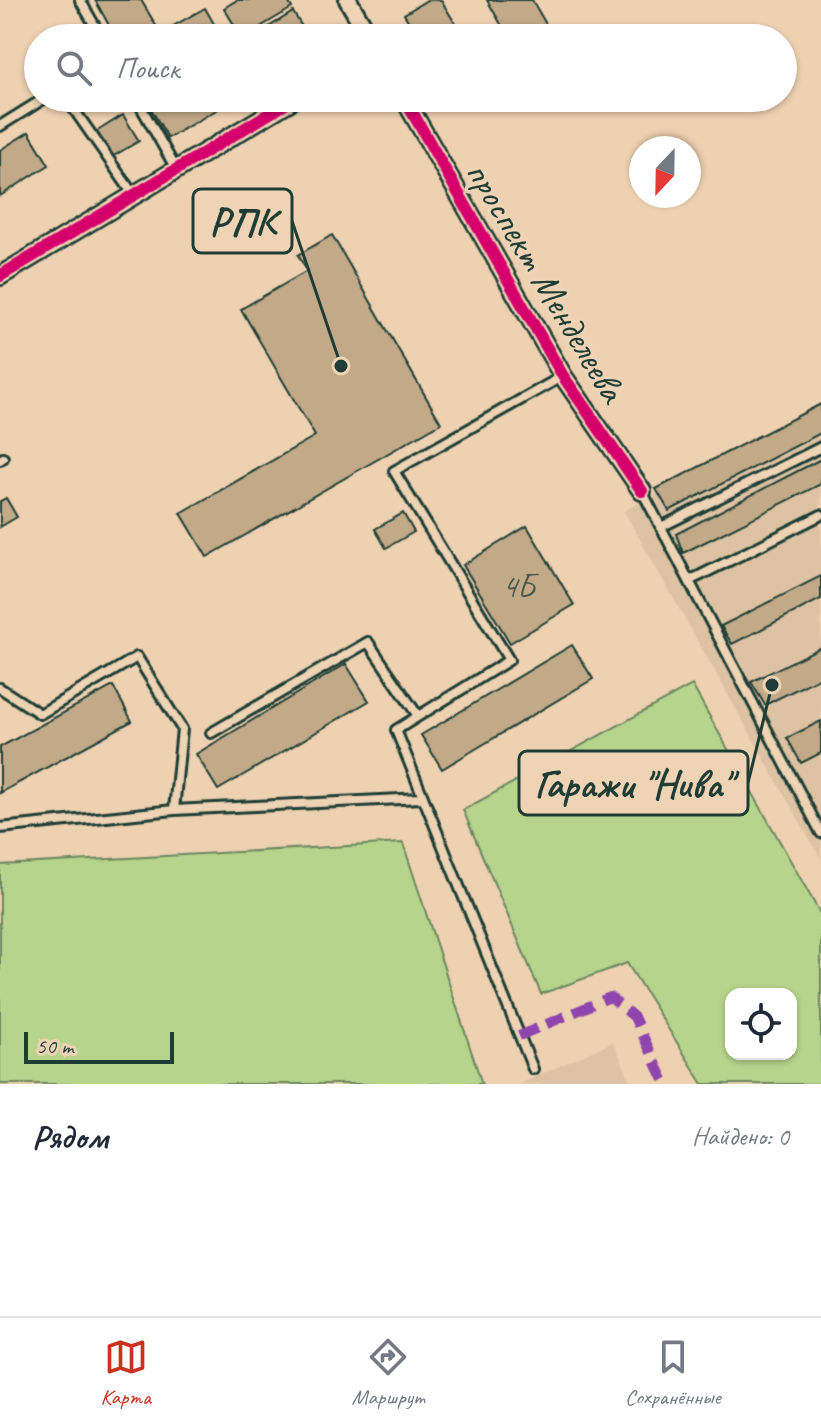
<!DOCTYPE html>
<html lang="ru">
<meta charset="utf-8">
<style>
body{margin:0;font-family:Caveat,sans-serif;background:#f2f2f3;color:#1f2937}
.controls{position:absolute;right:24px;bottom:24px;display:grid;overflow:hidden;border-radius:16px;box-shadow:0 2px 6px #0004}
.controls button{width:72px;height:72px;display:grid;place-items:center;padding:0;border:0;border-bottom:2px solid #e0e1e3;background:#fff;color:#1f2937;font:40px sans-serif}
.compass{position:absolute;left:629px;top:136px;width:72px;height:72px;border-radius:50%;background:#fff;box-shadow:0 2px 6px #0004;rotate:202deg}
.scale{position:absolute;left:24px;bottom:20px;width:150px;box-sizing:border-box;padding-left:8px;border:4px solid #1f3d34;border-top:0;font-size:22px;line-height:28px;white-space:nowrap;color:#1f3d34;-webkit-text-stroke:6px #eed3b5;paint-order:stroke}
.list{margin:0;padding:0;list-style:none}
h2{display:flex;justify-content:space-between;align-items:center;height:104px;margin:0;padding:0 32px;font-size:34px}
h2 small{font-size:26px;font-weight:400;color:#747a83}
.icon{flex:none;width:44px;height:44px;fill:none;stroke:currentColor;stroke-width:2;stroke-linecap:round;stroke-linejoin:round}
.map{position:relative;flex:none;width:821px;height:1084px;overflow:hidden}
.search{position:absolute;background:#fff;box-shadow:0 2px 6px #0004;left:24px;right:24px;top:24px;height:88px;display:flex;align-items:center;gap:20px;box-sizing:border-box;padding:0 28px;border-radius:44px;color:#747a83;font-size:30px}
.sheet{height:232px;background:#fff}
nav{display:flex;justify-content:space-around;align-items:center;box-sizing:border-box;height:112px;border-top:2px solid #e0e1e3;background:#fff;font-size:22px;color:#747a83}
nav a{display:grid;justify-items:center;gap:4px}
nav .on{color:#c8321e}
.map>svg:first-child{display:block}
</style>
<div class="map">
<svg width="821" height="1084" viewBox="0 0 821 1084">
<rect width="100%" height="100%" fill="#eed1b1"/>
<filter id="ink" filterUnits="userSpaceOnUse"><feTurbulence type="fractalNoise" baseFrequency=".0125" numOctaves="2"/><feDisplacementMap in="SourceGraphic" scale="16" xChannelSelector="R" yChannelSelector="G"/><feConvolveMatrix kernelMatrix="1 2 1 2 8 2 1 2 1" color-interpolation-filters="sRGB"/></filter>
<g filter="url(#ink)">
<path fill="#ddc2a3" d="M821 406V859L624 511Z
M613 1042 632 1084H519Z"/>
<path fill="#b7d48c" stroke="#6b8860" stroke-width="2" fill-rule="evenodd" d="M692 685 821 915V1084H703L627 963 541 994 463 810ZM731 994H791V1054H731Z
M403 843 482 1084H0V865Z"/>
<path fill="#c2aa88" stroke="#1f3d34" stroke-width="2" d="M95 0H141L158 29 142 38H116Z
M237 0H287L292 8 242 38 224 8Z
M427 0H441L464 38H419L404 14Z
M487 0H532L554 38H509Z
M205 8 222 38H152Z
M293 12 309 38H251Z
M155 98H237L168 138 147 102Z
M123 115 139 141 112 157 96 132Z
M29 132 49 165 0 196V150Z
M332 235 441 423 207 557 181 513 315 436 241 309 307 271 298 255Z
M821 404V433L669 511 656 489Z
M821 459V484L683 553 676 534Z
M6 498 17 517 0 527V501Z
M403 513 414 532 386 548 375 529Z
M527 526 574 605 510 643 463 565Z
M821 576V599L732 644 721 626Z
M572 645 593 679 442 769 421 735Z
M821 647V677L765 705 751 682Z
M346 664 369 701 218 790 196 754Z
M113 686 132 721 0 793V747Z
M821 721V753L801 763 787 738Z"/>
<g fill="none" stroke-linecap="round" stroke-linejoin="round">
<defs>
<path id="lane" d="M80 0 102 38
M66 98 133 194
M136 98 176 169
M0 126 45 98
M0 460 3 458
M642 491 821 833
M661 527 821 447
M689 581 821 515
M0 688 40 714 137 657 182 729 174 810
M211 733 368 642 418 716
M0 828 174 810 422 798
M533 1069 396 730 509 660 394 471 563 376"/>
<path id="street" d="M348 0 370 38
M404 98 563 376 642 491
M0 276 295 98"/>
</defs>
<use href="#lane" stroke="#1f3d34" stroke-width="14"/>
<use href="#street" stroke="#1f3d34" stroke-width="22"/>
<use href="#lane" stroke="#eed3b5" stroke-width="8"/>
<use href="#street" stroke="#eed3b5" stroke-width="16"/>
<path stroke="#8e44ad" stroke-width="10" stroke-dasharray="20 10" stroke-linecap="butt" d="M519 1036 610 997 634 1017 666 1084"/>
<defs>
<path id="cycleway" d="M404 98 563 376 642 491
M0 276 295 98"/>
</defs>
<use href="#cycleway" stroke="#eed3b5" stroke-width="17"/>
<use href="#cycleway" stroke="#d6006c" stroke-width="12"/>
</g>
</g>
<g text-anchor="middle" stroke-width="7" stroke-linejoin="round" paint-order="stroke">
<g font-size="34" fill="#485849">
<text x="518" y="597">4Б</text>
</g>
<g font-size="38" fill="#1f3d34" stroke="#eed3b5">
<text transform="translate(546 281) rotate(59)" y="13">проспект Менделеева</text>
</g>
</g>
<path fill="none" stroke="#1f3d34" stroke-width="3" d="M341 366L292 221M772 685L748 783"/>
<g fill="#1f3d34" stroke="#eed3b5" stroke-width="3">
<circle cx="341" cy="366" r="8"/>
<circle cx="772" cy="685" r="8"/>
</g>
<g fill="#eed3b5" stroke="#1f3d34" stroke-width="3">
<rect x="193" y="189" width="99" height="64" rx="8"/>
<rect x="519" y="751" width="229" height="64" rx="8"/>
</g>
<g font-size="40" text-anchor="middle" font-weight="bold" fill="#1f3d34">
<text x="243" y="235">РПК</text>
<text x="633" y="797">Гаражи "Нива"</text>
</g>
</svg>
<div class="controls">
<button><svg class="icon" aria-label="locate" viewBox="0 0 24 24"><circle cx="12" cy="12" r="6"/><path d="M12 2v4M12 18v4M2 12h4M18 12h4"/></svg></button>
</div>
<svg class="compass" viewBox="-18 -18 36 36"><path d="M0-13l5 13h-10z" fill="#e53935"/><path d="M0 13l5-13h-10z" fill="#747a83"/></svg>
<div class="scale">50 m</div>
<div class="search"><svg class="icon" aria-label="search" viewBox="0 0 24 24"><circle cx="10" cy="10" r="6"/><path d="M15 15l6 6"/></svg>Поиск</div>
</div>
<section class="sheet">
<h2>Рядом<small>Найдено: 0</small></h2>
<ul class="list">
</ul>
</section>
<nav>
<a class="on"><svg class="icon" aria-label="map" viewBox="0 0 24 24"><path d="M3 6l6-2 6 2 6-2v14l-6 2-6-2-6 2zM9 4v14M15 6v14"/></svg>Карта</a>
<a><svg class="icon" aria-label="directions" viewBox="0 0 24 24"><path d="M12 3l9 9-9 9-9-9zM9 14v-3h6M13 9l2 2-2 2"/></svg>Маршрут</a>
<a><svg class="icon" aria-label="saved" viewBox="0 0 24 24"><path d="M7 4h10v16l-5-4-5 4z"/></svg>Сохранённые</a>
</nav>
